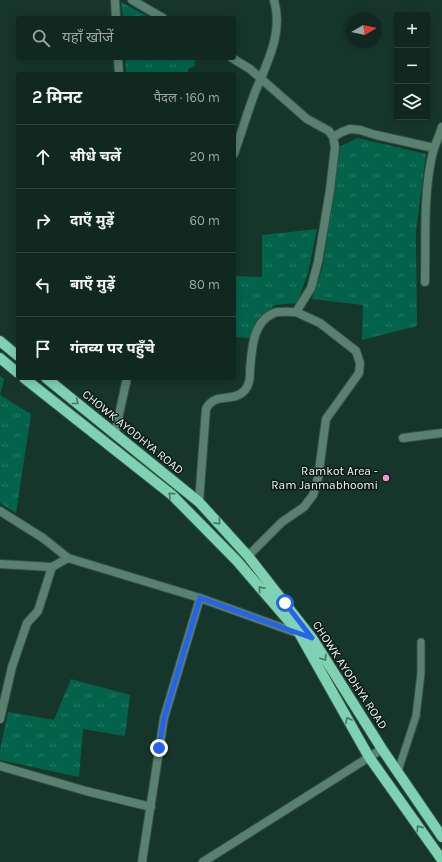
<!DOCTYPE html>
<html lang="hi">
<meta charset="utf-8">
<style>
body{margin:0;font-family:Karla,"Noto Sans Devanagari",sans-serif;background:#1e342d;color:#f1f3f6}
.controls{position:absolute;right:12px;top:12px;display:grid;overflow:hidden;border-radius:4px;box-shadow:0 2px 10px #0003}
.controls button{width:36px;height:36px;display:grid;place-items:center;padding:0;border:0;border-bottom:1px solid #30443e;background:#112820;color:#f1f3f6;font:20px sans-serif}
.compass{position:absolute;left:346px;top:12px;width:36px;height:36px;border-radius:50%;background:#112820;box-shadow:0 2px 10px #0003;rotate:81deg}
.stop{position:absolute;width:12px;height:12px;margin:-9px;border:3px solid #2563eb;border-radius:50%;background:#fff}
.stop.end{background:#2563eb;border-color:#fff;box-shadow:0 1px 4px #0008}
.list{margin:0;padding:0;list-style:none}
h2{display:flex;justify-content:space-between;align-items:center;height:52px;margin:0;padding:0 16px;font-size:17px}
h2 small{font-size:13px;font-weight:400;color:#9ca6a5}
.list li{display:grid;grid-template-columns:26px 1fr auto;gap:12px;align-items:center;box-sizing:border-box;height:64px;padding:0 16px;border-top:1px solid #30443e}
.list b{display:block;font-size:15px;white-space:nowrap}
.list em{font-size:13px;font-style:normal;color:#9ca6a5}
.icon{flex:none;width:22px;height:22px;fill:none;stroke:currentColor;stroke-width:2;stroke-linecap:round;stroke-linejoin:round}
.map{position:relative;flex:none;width:442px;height:862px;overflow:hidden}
.search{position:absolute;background:#112820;box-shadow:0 2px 10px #0003;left:16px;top:16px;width:220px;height:44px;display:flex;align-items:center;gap:10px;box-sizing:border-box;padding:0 14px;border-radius:4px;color:#9ca6a5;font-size:15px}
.panel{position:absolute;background:#112820;box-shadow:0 2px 10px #0003;left:16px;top:72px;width:220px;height:308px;border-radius:4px}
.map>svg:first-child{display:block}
</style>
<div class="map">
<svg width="442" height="862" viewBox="0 0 442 862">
<defs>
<pattern id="grass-tufts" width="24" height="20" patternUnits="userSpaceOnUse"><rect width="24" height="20" fill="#03634a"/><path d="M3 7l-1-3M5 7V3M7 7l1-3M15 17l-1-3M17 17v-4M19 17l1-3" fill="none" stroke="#287a65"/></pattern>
</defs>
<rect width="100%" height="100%" fill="#17362b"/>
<path fill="url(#grass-tufts)" d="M121 2 151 18H123Z
M125 58H196L194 67 189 68 187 74H126Z
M357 138 426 154 416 232 417 326 362 340 363 305 312 299 323 266 340 147Z
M317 229 308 273 297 303 275 305 265 314 249 338 234 337V276L262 277V235Z
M0 376 4 379 0 395 31 414 16 513 0 503Z
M71 679 130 695 125 736 83 729 79 777 0 760V750L8 712 54 720Z"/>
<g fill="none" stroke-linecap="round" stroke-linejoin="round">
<defs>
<path id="lane" d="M398 771 416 716 421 673V642"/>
<path id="street" d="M115 0 116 18
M132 0 163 18
M118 58 119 74
M333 137 342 132 350 129 360 130 376 135 434 148
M234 154C241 134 247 114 254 95 266 64 284 34 274 0
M425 282C426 240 423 197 432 156 434 146 439 137 442 127
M115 433 127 378
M403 438 442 433
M199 502 206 409C215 391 233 404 245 390 250 384 250 377 250 370 252 350 252 322 274 313 280 311 290 312 296 312L311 288 318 262 330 190 335 147 333 137 329 131 307 119 250 69 232 58
M0 511 43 538 68 558 200 598
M248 556 282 522 304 507 313 495 318 478 326 419 359 373 360 363 356 351 320 323 296 312
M0 564 52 567
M0 719 12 667 27 623 38 611 52 567 68 558
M0 766 86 791 151 807
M142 862 164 718 200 598 300 634
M203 862 382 749"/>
<path id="primary" d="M0 341 18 356
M0 358 18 373
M24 378 172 495 237 561 299 633 369 757 442 860
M46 378 199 502 248 556 312 638 382 749 442 837"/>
</defs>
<use href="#lane" stroke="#345147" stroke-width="9"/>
<use href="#street" stroke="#345147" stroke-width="10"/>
<use href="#primary" stroke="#345147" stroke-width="12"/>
<use href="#lane" stroke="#598071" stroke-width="7"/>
<use href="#street" stroke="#598071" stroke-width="8"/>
<use href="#primary" stroke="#7ed2b3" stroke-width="10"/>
</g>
<defs><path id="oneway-chevron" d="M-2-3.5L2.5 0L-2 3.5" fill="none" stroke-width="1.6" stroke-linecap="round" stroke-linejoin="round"/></defs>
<g stroke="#467664">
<use href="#oneway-chevron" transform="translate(76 402) rotate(39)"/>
<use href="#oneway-chevron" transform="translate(171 495) rotate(-139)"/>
<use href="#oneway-chevron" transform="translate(218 522) rotate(48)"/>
<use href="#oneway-chevron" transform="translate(261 589) rotate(-131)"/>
<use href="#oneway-chevron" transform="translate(324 658) rotate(58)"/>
<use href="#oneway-chevron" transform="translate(348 720) rotate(-119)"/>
<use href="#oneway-chevron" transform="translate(419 828) rotate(-125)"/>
</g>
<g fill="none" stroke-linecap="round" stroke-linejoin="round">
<path stroke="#2563eb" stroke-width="5" d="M159 748 164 718 200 598 312 638 285 603"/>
</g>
<circle fill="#f391d5" stroke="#0d1a15" stroke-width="1.5" cx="386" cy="478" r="4"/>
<g text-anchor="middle" stroke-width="3" stroke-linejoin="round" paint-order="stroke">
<g font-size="12" fill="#e7f9f1" stroke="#0d1a15">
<text transform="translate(133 432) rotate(39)" y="4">CHOWK AYODHYA ROAD</text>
<text transform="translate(350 675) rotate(57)" y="4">CHOWK AYODHYA ROAD</text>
</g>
<g font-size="12" fill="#e7f9f1" stroke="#0d1a15" text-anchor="end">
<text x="378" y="475">Ramkot Area -<tspan x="378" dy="14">Ram Janmabhoomi</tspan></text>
</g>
</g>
</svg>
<div class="controls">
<button>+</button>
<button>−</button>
<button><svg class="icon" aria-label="layers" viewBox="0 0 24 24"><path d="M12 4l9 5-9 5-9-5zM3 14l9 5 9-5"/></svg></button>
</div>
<svg class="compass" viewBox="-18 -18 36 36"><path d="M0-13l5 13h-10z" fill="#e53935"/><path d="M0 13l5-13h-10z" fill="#9ca6a5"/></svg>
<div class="stop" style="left:285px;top:603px"></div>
<div class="stop end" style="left:159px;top:748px"></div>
<div class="search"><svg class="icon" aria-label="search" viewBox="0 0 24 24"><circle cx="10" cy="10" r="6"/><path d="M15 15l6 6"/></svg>यहाँ खोजें</div>
<section class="panel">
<h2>2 मिनट<small>पैदल · 160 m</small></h2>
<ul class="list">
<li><svg class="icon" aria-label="ahead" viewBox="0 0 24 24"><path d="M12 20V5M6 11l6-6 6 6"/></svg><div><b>सीधे चलें</b></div><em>20 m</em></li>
<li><svg class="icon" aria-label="right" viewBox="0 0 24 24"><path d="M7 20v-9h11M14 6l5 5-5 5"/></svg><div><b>दाएँ मुड़ें</b></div><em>60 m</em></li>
<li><svg class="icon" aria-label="left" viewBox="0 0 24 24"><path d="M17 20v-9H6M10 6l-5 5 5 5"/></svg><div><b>बाएँ मुड़ें</b></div><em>80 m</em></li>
<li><svg class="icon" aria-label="arrive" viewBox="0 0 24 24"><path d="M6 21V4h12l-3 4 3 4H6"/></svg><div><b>गंतव्य पर पहुँचे</b></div></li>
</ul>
</section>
</div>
